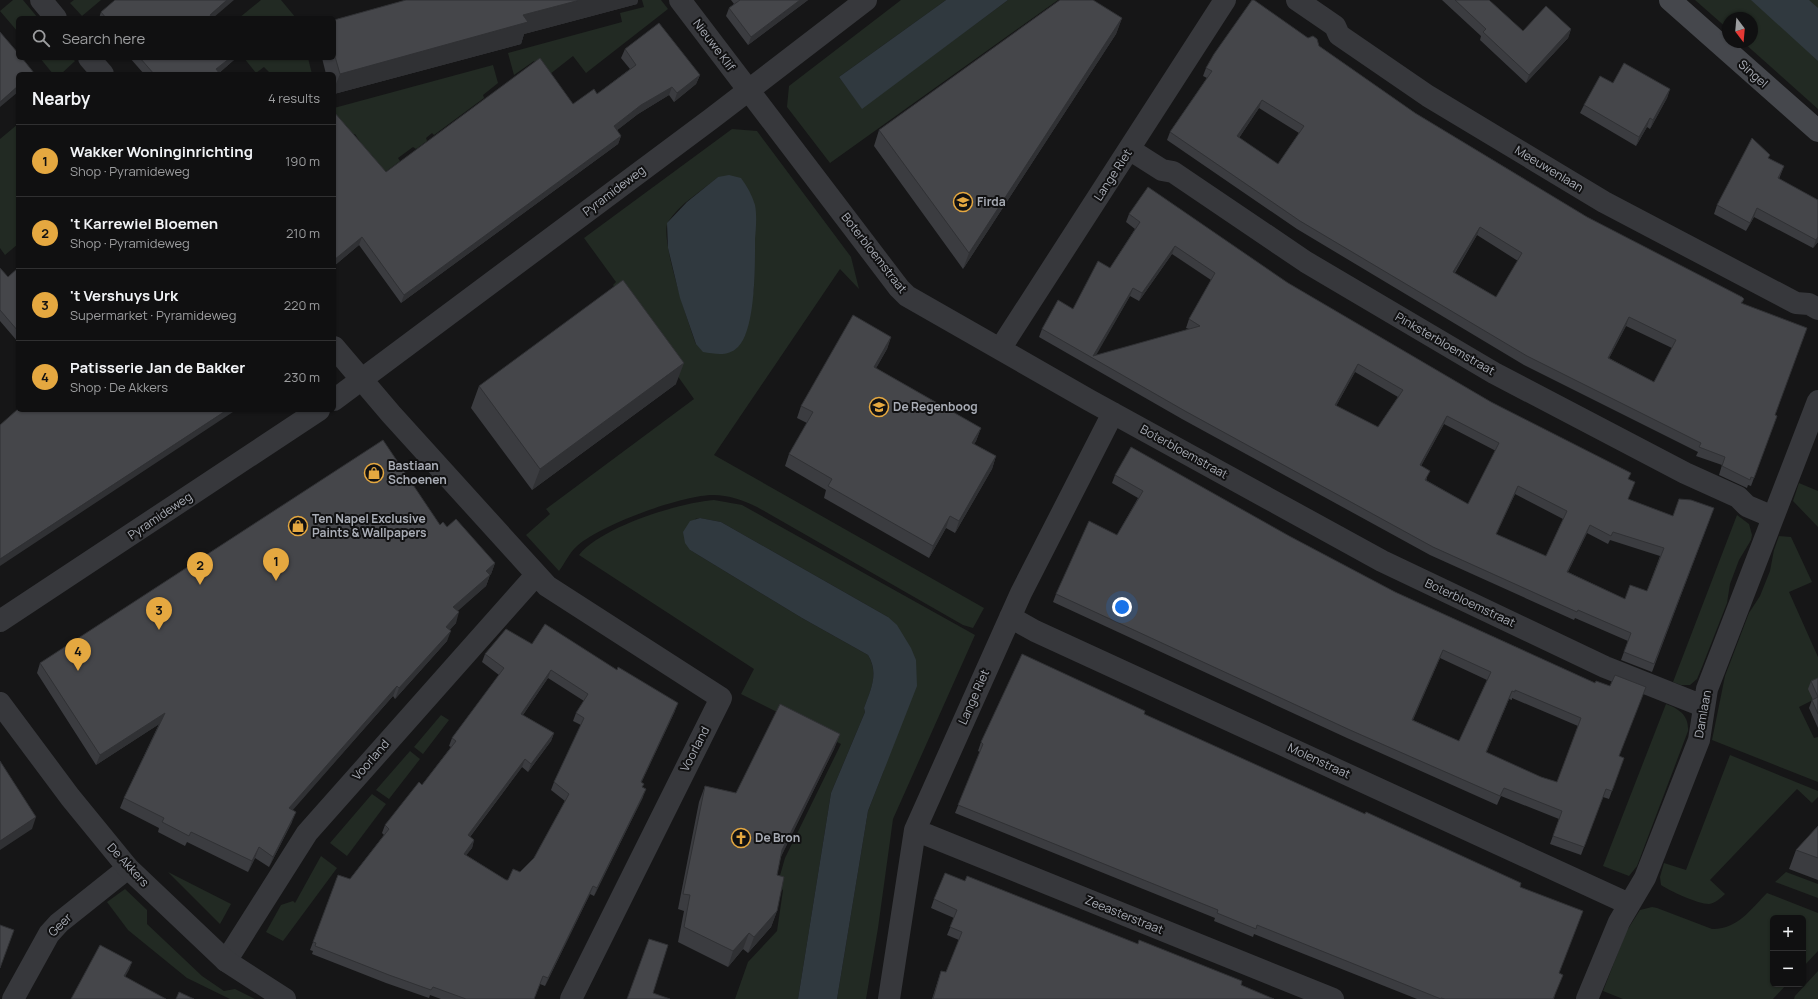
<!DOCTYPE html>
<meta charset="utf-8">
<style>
body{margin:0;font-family:Manrope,sans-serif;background:#19191a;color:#f1f3f6}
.controls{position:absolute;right:12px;bottom:12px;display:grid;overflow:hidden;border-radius:6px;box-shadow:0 1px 3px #0004}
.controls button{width:36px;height:36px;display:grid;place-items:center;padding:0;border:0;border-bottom:1px solid #303031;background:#101011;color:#f1f3f6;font:20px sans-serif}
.compass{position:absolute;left:1722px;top:12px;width:36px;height:36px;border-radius:50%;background:#101011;box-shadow:0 1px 3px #0004;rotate:164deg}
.you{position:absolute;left:1122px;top:607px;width:14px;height:14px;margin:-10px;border:3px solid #fff;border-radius:50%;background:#1a73e8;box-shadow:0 0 0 6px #1a73e833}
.badge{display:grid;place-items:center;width:26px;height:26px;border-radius:50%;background:#e5a840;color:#111;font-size:13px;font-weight:700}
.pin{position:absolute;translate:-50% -33px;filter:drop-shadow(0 1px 2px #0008)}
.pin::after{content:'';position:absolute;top:21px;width:14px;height:12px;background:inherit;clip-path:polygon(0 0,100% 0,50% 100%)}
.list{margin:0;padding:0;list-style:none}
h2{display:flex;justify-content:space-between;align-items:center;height:52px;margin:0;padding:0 16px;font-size:17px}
h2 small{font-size:13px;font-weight:400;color:#9c9d9f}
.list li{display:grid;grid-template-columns:26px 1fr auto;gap:12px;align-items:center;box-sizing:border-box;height:72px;padding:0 16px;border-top:1px solid #303031}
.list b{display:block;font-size:15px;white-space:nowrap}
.list p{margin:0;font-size:13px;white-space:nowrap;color:#9c9d9f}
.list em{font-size:13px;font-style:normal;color:#9c9d9f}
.icon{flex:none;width:22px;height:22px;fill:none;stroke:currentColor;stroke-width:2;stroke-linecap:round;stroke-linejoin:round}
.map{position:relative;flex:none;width:1818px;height:999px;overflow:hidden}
.search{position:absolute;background:#101011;box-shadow:0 1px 3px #0004;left:16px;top:16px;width:320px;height:44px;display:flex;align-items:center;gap:10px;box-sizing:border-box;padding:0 14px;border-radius:6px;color:#9c9d9f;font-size:15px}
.panel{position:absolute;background:#101011;box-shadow:0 1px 3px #0004;left:16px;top:72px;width:320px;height:340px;border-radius:6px}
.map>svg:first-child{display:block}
</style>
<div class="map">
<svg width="1818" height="999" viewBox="0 0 1818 999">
<rect width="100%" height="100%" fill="#161617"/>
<path fill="#222a23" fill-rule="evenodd" d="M13 0H23L38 18H18V32L0 11Z
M74 0H101L82 16 70 3Z
M261 0H281L296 18H239Z
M642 0H661L668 9 586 73 573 56 545 78 534 61 514 75 508 53 622 22 620 13 644 7Z
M901 0H946L839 77 862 108 1008 0H1058L830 163 787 107 789 86Z
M1695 0H1818V109L1743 42H1752V18H1728V29Z
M40 58H72L75 61 61 74H53Z
M244 58H308L312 74H271L264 67 256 73Z
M493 65 498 83 483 95 484 98 434 135 432 133 426 138 427 141 416 149 413 147 398 158 400 161 384 173 358 142 359 140 355 134 352 136 334 114V108Z
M18 124V244L5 255 0 248V139Z
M732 129 757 131 851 257 859 289 840 269 714 455 984 608 973 628 963 625 757 507C743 500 729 495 713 495 682 495 600 525 577 546 569 553 565 563 559 571L526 535 550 514 546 509 694 399 613 285 616 282 584 238ZM718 177 755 206 754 288 745 335 696 344C689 325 659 237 668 222 680 203 702 191 718 177Z
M1799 483 1818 491V527L1793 501Z
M714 500 742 505 975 635 893 819 878 928 866 999H837L868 811 884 770 888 617 721 522 700 518 695 519 690 550 802 618 868 655C879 674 871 689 864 708L865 712 831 793 798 999H735L748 962 777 931 783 890 777 886 785 858 841 744 741 694 754 669 579 555C601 527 678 503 714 500Z
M1737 515 1749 524 1752 535 1751 540 1739 560 1730 584 1727 603 1702 667 1697 679 1690 685H1681L1673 682Z
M1779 536 1791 537 1812 582 1789 592 1818 657V679L1810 683 1817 698 1799 707 1814 738 1818 737V782L1712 740 1725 676 1749 613 1760 596 1770 571 1774 550Z
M1666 704C1679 709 1689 715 1688 731L1637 866 1629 876 1603 866Z
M441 715 449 720 423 754 414 747Z
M410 751 420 759 389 799 376 790Z
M1730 755 1818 791V797L1812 803 1797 789 1710 880 1725 894C1720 899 1715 903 1709 904 1698 904 1670 891 1661 885L1660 877 1664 863 1686 870Z
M372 794 386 804 347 856 330 843Z
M321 856 337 868 283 941 266 932 281 905 293 901 295 903Z
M168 872 231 904 220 924Z
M1786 872 1818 884V898L1775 882Z
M125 889 147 910V924L202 976 224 991 235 989 255 999H230L187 978 128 930 107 902Z
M1767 893 1818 913V951L1803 967V918H1773V984H1787L1773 999H1623L1603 991 1626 932 1640 910 1652 907 1657 908 1712 929C1737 930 1751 909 1767 893Z
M1818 971V999H1794L1795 996Z"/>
<path fill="#30393f" d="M946 0H1008L862 109 839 77Z
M1751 0H1809L1818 8V61Z
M729 175 741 178C747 186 752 195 755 205 757 215 756 228 755 239 755 264 756 329 738 347 728 357 716 354 703 352L696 344 680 298 668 248 667 223 687 202 718 177Z
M700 518 721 522 888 617 897 625 911 648 916 660 917 686 868 811 837 999H798L831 793 865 712 864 708C871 689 879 673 868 655L802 618 690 550 685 543 683 532 690 521Z"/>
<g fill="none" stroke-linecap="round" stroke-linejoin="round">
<path stroke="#37383c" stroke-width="22" d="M41 0 56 18
M680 0 899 288 907 296 1089 400 1382 561 1605 667 1703 706
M1297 0 1335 26 1339 35 1428 96 1604 202 1796 303 1809 304 1818 309
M89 58 103 74
M1129 149 1162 170 1173 172 1306 262 1494 373 1685 473 1738 497 1747 506 1773 517
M334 347 391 414 547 586 721 698 571 999
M1000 349 1225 0
M334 400 711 119 866 0
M1010 617 1035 631 1629 904
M0 621 319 410
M915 830 1333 999
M226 961 307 833 536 575
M13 999 49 934 59 923 128 868
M889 999 915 830 1021 593 1113 413
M1587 999 1619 922 1645 878 1699 740 1707 689 1818 401"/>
<path stroke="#37383c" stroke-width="22" d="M0 703 70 797 128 868 226 961 285 999"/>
<path stroke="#45474c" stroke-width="22" d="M1670 0 1818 131"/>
</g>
<path fill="#3b3c40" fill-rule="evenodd" d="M406 0H638L637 4 524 34 521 44 334 94V74H326L322 58H334V20Z
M731 0H808L748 45 726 16 729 8 734 4Z
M1442 0H1489L1523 31 1571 29 1568 38 1526 83 1480 40 1481 36Z
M101 12 213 18H99Z
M1122 18 1116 34 963 269 874 146 879 130Z
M1319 46 1415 113 1587 217 1744 299 1742 303 1775 415 1777 416 1751 486 1748 485 1747 488 1719 475 1722 465 1696 456 1698 452 1524 365 1297 229 1167 140 1170 132 1207 78 1203 76 1206 68ZM1259 108 1299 133 1278 164 1239 138ZM1477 235 1518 261 1496 297 1455 273ZM1626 326 1672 348 1654 382 1609 358Z
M625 49 700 75 696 84 674 102 669 95 638 114 617 130 621 136 618 144 401 303 359 245 334 266V112L386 172 573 104 597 94 630 69 621 58Z
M130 58H236L235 59 219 73 220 74H144Z
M1613 83 1670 89 1667 98 1650 129 1647 127 1636 146 1580 113 1584 105Z
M1768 158 1784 166 1779 179 1818 200V242L1813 248 1754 217 1746 231 1714 214 1717 205Z
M1129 214 1288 283 1491 402 1629 479 1628 499 1673 516 1714 508 1652 672 1621 660 1628 641 1575 618 1574 620 1430 555 1182 419 1039 337 1042 329 1073 309 1110 268 1135 229 1126 222ZM1172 254 1211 280 1189 319 1186 328 1189 329 1095 356 1130 296 1139 301ZM1355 372 1398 397 1378 427 1336 406ZM1444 424 1496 451 1468 504 1426 480 1427 479 1421 466ZM1515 494 1563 519 1546 556 1496 534ZM1587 533 1608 544 1610 540 1660 556 1647 591 1625 599 1568 572Z
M0 268 8 277 18 268V342L0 321Z
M891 337 887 349 876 368 981 428 976 441 974 444 996 456 992 469 955 533 946 528 929 558 824 498 826 490 785 466 789 454 807 423 797 418 801 406Z
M676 384 532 490 471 408 479 386Z
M1115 475 1291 537 1395 592 1595 683 1619 756 1624 758 1609 799 1603 797 1581 855 1550 844 1559 819 1501 796 1497 805 1347 738 1053 602 1056 594 1117 535 1138 498 1112 483ZM1440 658 1487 680 1459 741 1413 720ZM1512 698 1578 726 1557 782 1541 777 1486 753 1509 699 1512 700Z
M440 525 447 527 495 563 491 574 490 575 486 586 457 611 456 623 449 630 447 641 395 699 393 696 292 810V822L269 867 255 858 248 872 187 842 185 846 158 832 159 828 120 808 124 798 159 724 96 765 37 673 40 663Z
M532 644 675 711 641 783 643 797 594 896 590 894 545 986 540 984 534 999H441L430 995 429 998 386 983 312 954 313 951 310 950 338 875 350 879 384 835 382 833 385 825 422 785 451 747 449 746 452 738 499 675 482 662 485 654ZM548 678 584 701 576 713 573 721 581 725 554 782 551 790 565 801 534 858 520 872 508 880H506L466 855 472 848 474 840 470 837 522 767 528 772 551 741 554 733 523 715Z
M1818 678V728L1809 708 1812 700H1813L1808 689 1811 681Z
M1144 714 1520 887 1559 973 1554 999H1417L1254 934 1253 937 1214 921 1215 918 955 813 980 752 978 751 981 742Z
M840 734 834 749 781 856 777 875V911L771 927 748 953 743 949 728 967 678 942 684 911 678 909 699 802 705 786 736 793Z
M1818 826V880L1789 869 1796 850Z
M965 881 1138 944 1241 985 1274 999H932L941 971 946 972 959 940 947 935 954 918 931 908 934 899Z"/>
<path fill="#303134" d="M227 0H234L213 18H209L210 15Z
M580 0H638L637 4 524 34 521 44 334 94V89L340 74 523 15Z
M800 0H808L748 45 751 37Z
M1122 18 1116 34 963 269 969 253Z
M1571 29 1568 38 1526 83 1529 75Z
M230 58H236L235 59 218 74 216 69Z
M700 75 696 84 674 102 677 93Z
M18 86V92L0 107V102Z
M672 87 669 95 638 114 611 135 614 126 641 105Z
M1670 89 1667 98 1650 129 1653 120Z
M1262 100 1259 108 1234 145 1237 136Z
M1650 118 1647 127 1636 146 1639 137Z
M621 136 618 144 401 303 404 295Z
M1757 208 1754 217 1746 231 1750 223Z
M1480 227 1477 235 1450 280 1453 272Z
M362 237 359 245 334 266V260Z
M1818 237V242L1813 248 1816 240Z
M1175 246 1172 254 1139 301 1142 293Z
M1133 288 1130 296 1094 359 1093 356Z
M1629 317 1626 326 1605 366 1608 358Z
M891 337 887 349 870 379 874 367Z
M684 363 676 384 532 490 540 469Z
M1358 364 1355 372 1332 413 1335 405Z
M227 410H236L0 566V559Z
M1447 416 1444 424 1417 473 1420 465Z
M981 428 976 441 968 455 972 443Z
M996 456 992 469 955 533 959 521Z
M1518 486 1515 494 1493 542 1496 534Z
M950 516 946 528 929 558 933 546Z
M1590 525 1587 533 1564 580 1567 572Z
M495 563 491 574 482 582 486 571Z
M490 575 486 586 450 618 453 607Z
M459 612 456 623 443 638 446 627Z
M451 631 447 641 395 699 399 688Z
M1443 650 1440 658 1409 728 1412 720Z
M551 670 548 678 518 722 521 714Z
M397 686 393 696 285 819 289 808Z
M1512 691 1509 699 1483 761 1486 752Z
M678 703 675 711 638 790 641 782Z
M165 713 161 723 96 765 100 755Z
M554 733 551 741 528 772 531 764Z
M840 734 834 749 777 865 782 850Z
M525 759 522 767 465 843 468 835Z
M646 789 643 797 594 896 597 888Z
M296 812 292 822 269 867 273 857Z
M36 817 32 829 0 850V841Z
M474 840 472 848 461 862 464 854Z
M259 847 255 858 248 872 252 861Z
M593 886 590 894 545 986 548 978Z
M777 911 771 927 748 953 754 937Z
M749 933 743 949 728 967 733 951Z
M132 962 129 970 121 984 124 976Z"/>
<path fill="#45464a" stroke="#303134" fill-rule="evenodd" d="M115 0H227L210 15 212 18H106L101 12Z
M406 0H580L523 15 528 22 340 74 334 53V20Z
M740 0H800L751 37 729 8Z
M1060 0H1093L1122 18 969 253 879 130Z
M1252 0H1254L1308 38 1313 36 1317 39 1319 46 1415 113 1587 217 1742 297 1744 299 1741 303 1807 328 1775 415 1777 416 1754 478 1751 477 1750 480 1722 466 1725 457 1699 447 1701 443 1527 356 1300 221 1170 132 1212 71 1206 68 1214 54ZM1262 100 1304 126 1278 164 1237 136ZM1480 227 1522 253 1496 297 1453 272ZM1629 317 1676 340 1654 382 1608 358Z
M1455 0H1489L1523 31 1546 6 1571 29 1529 75 1483 32 1486 29Z
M659 23 700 75 677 93 672 87 641 105 614 126 621 136 404 295 362 237 334 260V112L386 172 540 58 573 104 594 89 597 94 636 65 625 49Z
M0 32 18 53V58H22L34 73 33 74H18V86L0 102Z
M140 58H230L216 69 220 74H154Z
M1624 63 1670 89 1653 120 1650 118 1639 137 1584 105 1600 76 1613 83Z
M1752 138 1770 155 1768 158 1784 166 1778 178 1818 200V237L1816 240 1757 208 1750 223 1717 205Z
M1148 187 1288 283 1491 402 1631 473 1628 479 1635 482 1628 499 1673 516 1679 499 1691 500 1714 508 1654 664 1624 652 1631 633 1578 610 1577 612 1433 547 1185 411 1042 329 1058 300 1073 309 1098 261 1110 268 1140 222 1129 214ZM1175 246 1215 273 1189 319 1200 326 1093 356 1133 288 1142 293ZM1358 364 1403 390 1378 427 1335 405ZM1447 416 1499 443 1468 504 1425 480 1430 471 1420 465ZM1518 486 1567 511 1546 556 1496 534ZM1590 525 1611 536 1613 532 1664 548 1647 591 1630 585 1625 599 1567 572Z
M0 268 8 277 18 268V331L0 310Z
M623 280 684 363 540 469 479 386Z
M853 315 891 337 874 367 981 428 972 443 996 456 959 521 950 516 933 546 828 486 832 479 789 454 813 412 801 406Z
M18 409V410H227L0 559V425Z
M383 440 440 525 443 522 447 527 456 519 495 563 486 571 490 575 453 607 459 612 446 627 451 631 399 688 397 686 289 808 296 812 273 857 259 847 252 861 191 832 189 836 162 822 164 818 124 798 165 713 100 755 40 663Z
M1131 447 1291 537 1395 592 1595 683 1596 681 1610 686 1615 675 1646 687 1619 756 1624 758 1612 791 1606 789 1584 847 1553 836 1562 811 1504 788 1500 796 1350 730 1056 594 1089 521 1117 535 1143 491 1115 475ZM1443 650 1491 672 1459 741 1412 720ZM1515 690 1581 718 1557 782 1541 777 1486 752 1512 691 1515 692Z
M545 624 617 670 618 667 678 703 641 782 644 784 642 787 646 789 597 888 593 886 548 978 543 976 534 999H466L433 987 431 990 389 975 315 946 316 943 313 942 338 875 350 879 389 829 385 825 419 782 422 785 456 741 452 738 504 668 485 654 506 629 532 644ZM551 670 588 694 576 713 584 718 554 782 569 794 534 858 520 872 513 869 508 880H506L464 854 474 840 468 835 525 759 531 764 554 733 521 714Z
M1022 654 1145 711 1144 714 1365 814 1366 812 1521 883 1520 887 1583 911 1559 973 1563 975 1553 999H1445L1441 998V999L1257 925 1256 929 1217 913 1218 910 958 805 983 744 981 742Z
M1818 678V714L1812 700 1818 697 1811 681Z
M780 704 840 734 782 850 777 875 784 877 777 911 754 937 749 933 733 951 684 927 690 895 683 894 705 786 736 793Z
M0 761 36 817 0 841Z
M1818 826V858L1796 850Z
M945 873 965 881 967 876 1138 944 1139 940 1242 981 1241 985 1274 999H933L941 971 946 972 962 932 950 927 957 910 934 899Z
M0 925 14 930 0 968Z
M649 939 668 945 653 993 670 999H627Z
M100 945 132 962 124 976 166 999H71Z
M179 992 194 999H176Z"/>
<defs>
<symbol id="university-ring" viewBox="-11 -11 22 22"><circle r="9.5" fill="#111112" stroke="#e5a840" stroke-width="1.5"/><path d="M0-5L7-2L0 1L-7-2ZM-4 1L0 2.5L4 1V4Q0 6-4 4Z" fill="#e5a840"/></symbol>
<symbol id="school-ring" viewBox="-11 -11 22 22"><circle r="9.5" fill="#111112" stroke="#e5a840" stroke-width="1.5"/><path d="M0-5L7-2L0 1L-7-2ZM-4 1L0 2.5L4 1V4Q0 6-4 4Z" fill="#e5a840"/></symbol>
<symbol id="shop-ring" viewBox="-11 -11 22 22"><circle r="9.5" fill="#111112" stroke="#e5a840" stroke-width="1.5"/><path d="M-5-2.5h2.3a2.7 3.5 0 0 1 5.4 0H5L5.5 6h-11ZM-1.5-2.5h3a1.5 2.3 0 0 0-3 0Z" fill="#e5a840"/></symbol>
<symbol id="church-ring" viewBox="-11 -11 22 22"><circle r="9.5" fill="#111112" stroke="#e5a840" stroke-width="1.5"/><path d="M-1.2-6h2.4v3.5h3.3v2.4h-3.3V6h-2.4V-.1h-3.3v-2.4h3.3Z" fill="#e5a840"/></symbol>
</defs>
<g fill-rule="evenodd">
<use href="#university-ring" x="952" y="191" width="22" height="22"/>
<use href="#school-ring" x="868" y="396" width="22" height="22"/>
<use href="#shop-ring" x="363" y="462" width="22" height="22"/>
<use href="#shop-ring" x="287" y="515" width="22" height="22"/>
<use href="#church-ring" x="730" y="827" width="22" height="22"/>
</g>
<g text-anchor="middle" stroke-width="4" stroke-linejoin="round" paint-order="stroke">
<g font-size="12" fill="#a9adb6" stroke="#111112">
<text transform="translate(714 45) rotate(53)" y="4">Nieuwe Klif</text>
<text transform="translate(1753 74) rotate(42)" y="4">Singel</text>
<text transform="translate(1549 169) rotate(31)" y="4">Meeuwenlaan</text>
<text transform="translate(1113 175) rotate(-57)" y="4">Lange Riet</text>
<text transform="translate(614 191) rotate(-37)" y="4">Pyramideweg</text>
<text transform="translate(874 253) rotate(52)" y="4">Boterbloemstraat</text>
<text transform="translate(1445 344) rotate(30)" y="4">Pinksterbloemstraat</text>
<text transform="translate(1184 452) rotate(29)" y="4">Boterbloemstraat</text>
<text transform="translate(160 516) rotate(-34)" y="4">Pyramideweg</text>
<text transform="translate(1470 603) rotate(25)" y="4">Boterbloemstraat</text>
<text transform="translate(974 697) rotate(-66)" y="4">Lange Riet</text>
<text transform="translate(1703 714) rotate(-80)" y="4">Damlaan</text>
<text transform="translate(695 749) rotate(-63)" y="4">Voorland</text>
<text transform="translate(371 760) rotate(-49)" y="4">Voorland</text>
<text transform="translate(1319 761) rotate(25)" y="4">Molenstraat</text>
<text transform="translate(128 865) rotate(47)" y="4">De Akkers</text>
<text transform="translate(1124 915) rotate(22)" y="4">Zeeasterstraat</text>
<text transform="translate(60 925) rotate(-44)" y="4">Geer</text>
</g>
<g font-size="12" font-weight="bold" fill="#a9adb6" stroke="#111112" text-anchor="start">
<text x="977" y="206">Firda</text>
<text x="893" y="411">De Regenboog</text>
<text x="388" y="470">Bastiaan<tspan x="388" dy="14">Schoenen</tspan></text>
<text x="312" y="523">Ten Napel Exclusive<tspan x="312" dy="14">Paints &amp; Wallpapers</tspan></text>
<text x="755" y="842">De Bron</text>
</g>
</g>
</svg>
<div class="controls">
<button>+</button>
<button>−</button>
</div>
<svg class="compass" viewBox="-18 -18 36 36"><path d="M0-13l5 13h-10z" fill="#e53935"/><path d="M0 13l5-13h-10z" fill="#9c9d9f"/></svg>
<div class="you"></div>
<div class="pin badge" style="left:276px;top:581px">1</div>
<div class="pin badge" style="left:200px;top:585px">2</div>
<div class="pin badge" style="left:159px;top:630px">3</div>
<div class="pin badge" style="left:78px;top:671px">4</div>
<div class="search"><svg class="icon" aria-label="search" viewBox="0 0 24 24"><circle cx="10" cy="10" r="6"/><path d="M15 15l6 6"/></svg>Search here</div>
<section class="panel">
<h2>Nearby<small>4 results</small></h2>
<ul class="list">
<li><span class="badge">1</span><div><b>Wakker Woninginrichting</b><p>Shop · Pyramideweg</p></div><em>190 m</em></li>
<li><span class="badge">2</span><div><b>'t Karrewiel Bloemen</b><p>Shop · Pyramideweg</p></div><em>210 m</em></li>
<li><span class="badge">3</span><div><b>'t Vershuys Urk</b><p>Supermarket · Pyramideweg</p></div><em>220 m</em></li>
<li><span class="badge">4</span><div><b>Patisserie Jan de Bakker</b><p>Shop · De Akkers</p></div><em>230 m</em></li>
</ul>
</section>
</div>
